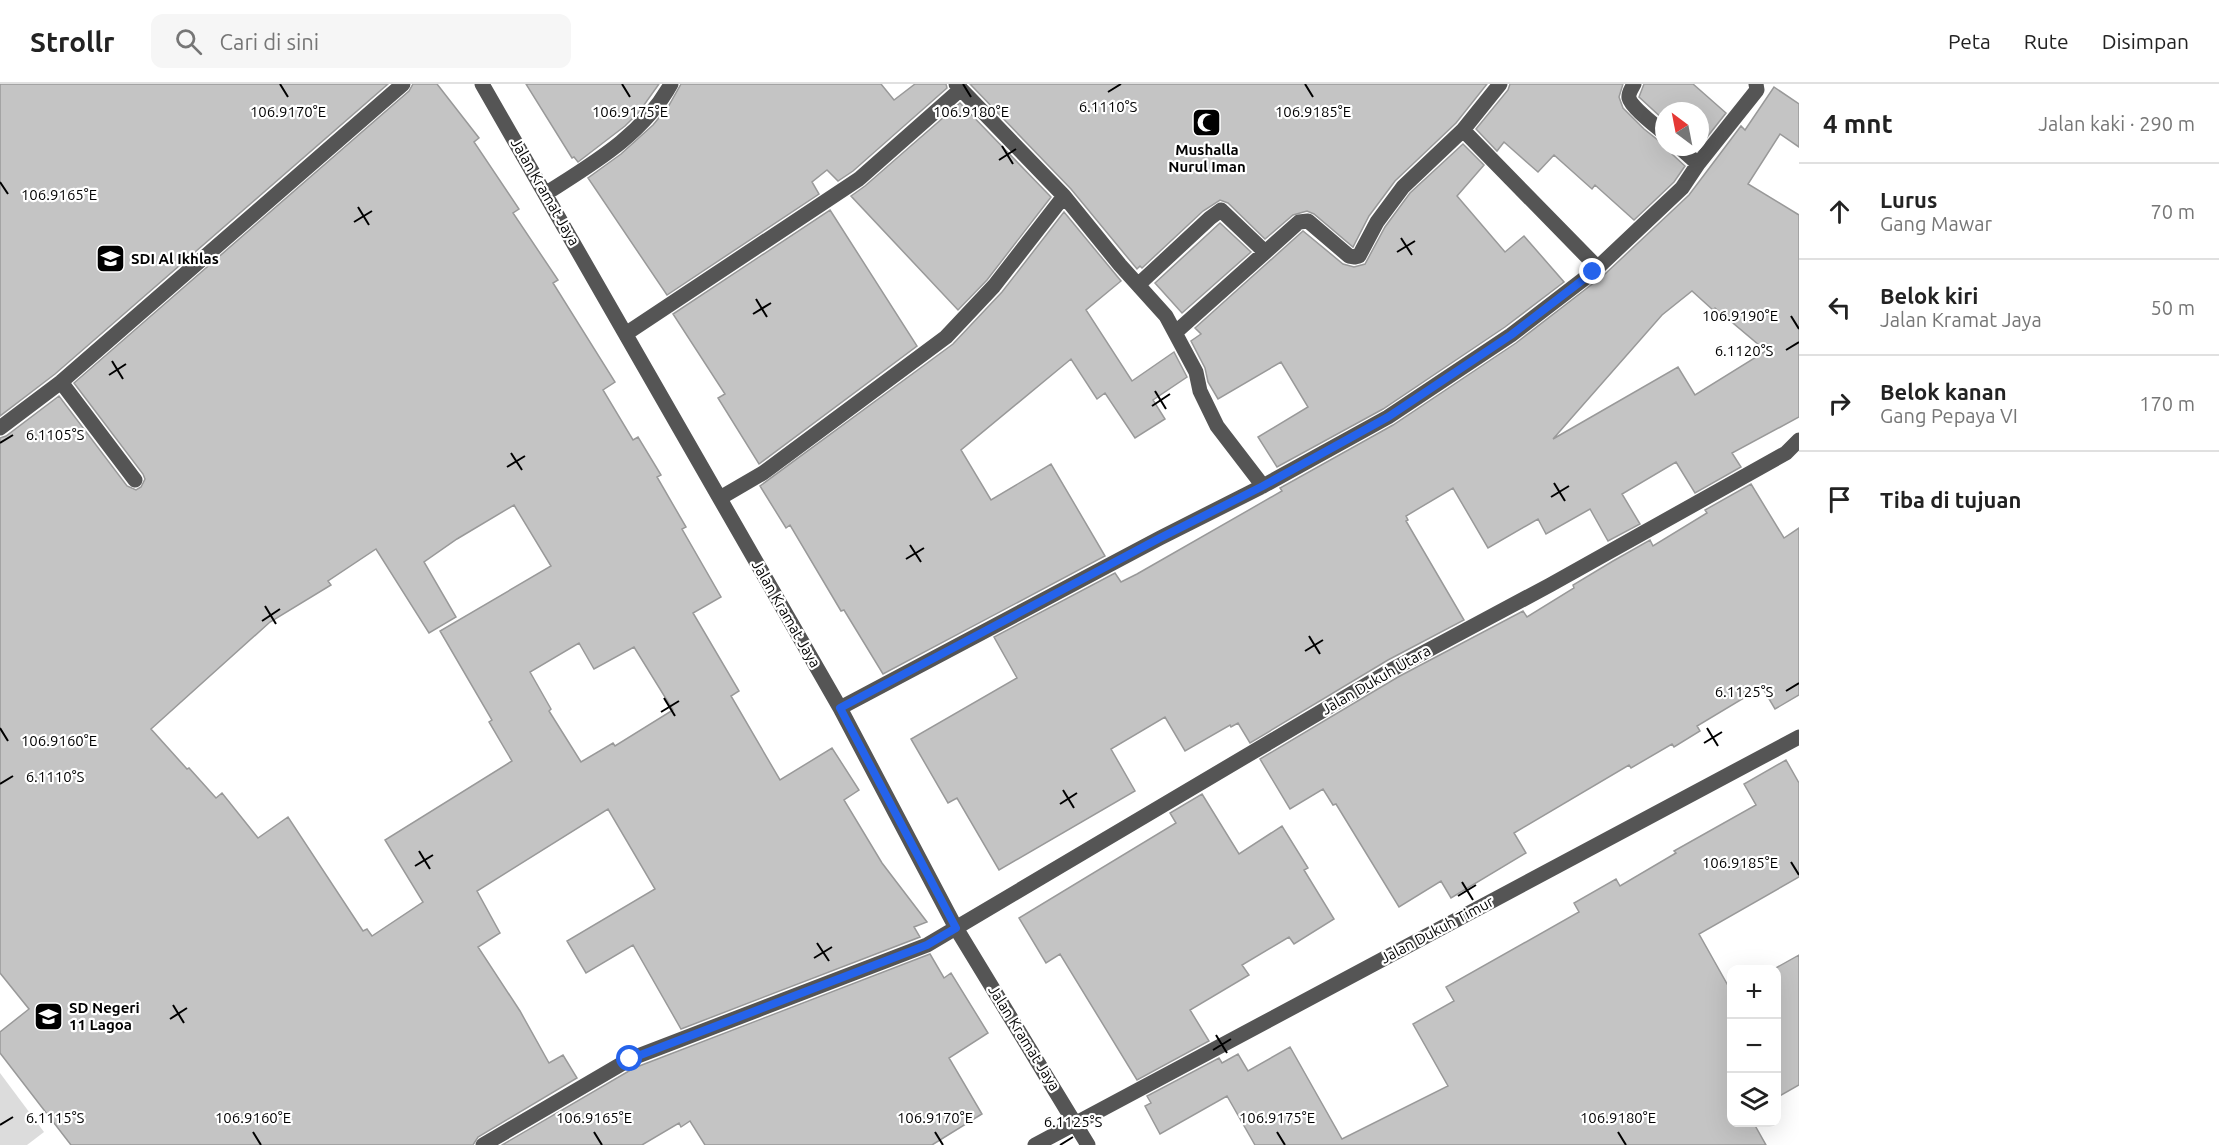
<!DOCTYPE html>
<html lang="id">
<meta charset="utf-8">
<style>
body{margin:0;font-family:Ubuntu,sans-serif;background:#f6f6f6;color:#222}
.controls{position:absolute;right:18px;bottom:18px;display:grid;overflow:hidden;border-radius:12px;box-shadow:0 6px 24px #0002}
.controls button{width:54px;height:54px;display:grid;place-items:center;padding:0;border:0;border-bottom:2px solid #e0e0e0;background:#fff;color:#222;font:30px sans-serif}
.compass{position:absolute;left:1655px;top:18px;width:54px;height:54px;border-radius:50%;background:#fff;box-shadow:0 6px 24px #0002;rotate:328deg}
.stop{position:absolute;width:18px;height:18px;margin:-14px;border:4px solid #2563eb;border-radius:50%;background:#fff}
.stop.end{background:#2563eb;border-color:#fff;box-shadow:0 2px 6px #0008}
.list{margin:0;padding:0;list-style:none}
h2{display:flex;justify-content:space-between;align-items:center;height:78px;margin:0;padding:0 24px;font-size:26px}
h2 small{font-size:20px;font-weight:400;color:#767676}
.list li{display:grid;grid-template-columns:39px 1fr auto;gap:18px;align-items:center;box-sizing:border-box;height:96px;padding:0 24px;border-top:2px solid #e0e0e0}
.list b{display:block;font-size:22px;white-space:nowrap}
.list p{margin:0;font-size:20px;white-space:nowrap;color:#767676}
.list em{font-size:20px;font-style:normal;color:#767676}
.icon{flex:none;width:33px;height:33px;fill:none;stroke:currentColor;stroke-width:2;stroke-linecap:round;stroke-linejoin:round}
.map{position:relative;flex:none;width:1799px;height:1061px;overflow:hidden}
header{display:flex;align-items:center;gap:36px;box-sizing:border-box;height:84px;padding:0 30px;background:#fff;border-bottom:2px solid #e0e0e0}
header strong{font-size:28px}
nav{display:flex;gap:33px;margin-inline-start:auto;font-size:21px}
.search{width:420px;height:54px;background:#f6f6f6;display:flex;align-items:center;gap:15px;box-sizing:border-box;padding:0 21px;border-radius:12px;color:#767676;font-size:22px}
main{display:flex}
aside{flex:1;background:#fff}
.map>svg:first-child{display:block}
</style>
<header>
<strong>Strollr</strong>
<div class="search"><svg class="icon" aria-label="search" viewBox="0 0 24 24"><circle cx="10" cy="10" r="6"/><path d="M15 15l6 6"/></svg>Cari di sini</div>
<nav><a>Peta</a><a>Rute</a><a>Disimpan</a></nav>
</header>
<main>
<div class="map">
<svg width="1799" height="1061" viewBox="0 0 1799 1061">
<rect width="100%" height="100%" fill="#fff"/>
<path fill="#dcdcdc" d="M0 989 44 1048 27 1061H0Z"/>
<path fill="#c4c4c4" stroke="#999" stroke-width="1.5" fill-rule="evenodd" d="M0 0H388L55 290 0 332Z
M413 0H437L479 54 474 58 519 125 513 129 558 196 553 199 615 298 603 306 633 356 638 353 661 391 657 393 686 443 682 445 721 513 693 529 739 607 731 612 780 696 832 664 859 706 844 716 882 779 927 838 914 843 920 853 681 945 633 861 586 889 567 857 655 805 608 725 477 807 500 849 478 863 520 927 549 979 563 971 577 994 478 1053 473 1061H71L0 969V948L29 925 0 889V354L6 352 59 312 127 402 136 406 141 403 145 395 143 390 74 299 409 7ZM514 421 551 482 440 547 492 636 489 638 512 677 385 756 423 818 372 852 367 845 363 847 288 733 258 754 222 709 216 714 189 684 187 685 151 645 270 538 331 501 328 497 376 465 429 549 456 533 424 478 457 455ZM579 559 594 585 634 563 673 626 615 662 613 659 581 678 549 627 551 625 530 588Z
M526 0H659L639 28 625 42 578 78 574 73 572 74Z
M681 0H881L894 16 915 0H946L947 4 853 87 838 97 827 86 812 98 819 110 667 211 588 94 621 70 653 41 668 23Z
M970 0H1487L1456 39 1395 97 1369 132 1353 163 1314 130 1307 127 1293 131 1265 155 1228 119 1220 116 1203 127 1142 184 1140 182 1137 185 1071 105Z
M1510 0H1623L1619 13 1623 24 1644 45 1658 56 1664 59V63H1669L1672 70 1685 82 1674 98 1634 136 1595 101 1592 105 1554 71 1538 88 1504 58 1497 67 1476 45 1508 6Z
M1644 0H1693L1726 29 1700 62V27H1664V36L1639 13Z
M1774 3 1799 20V63L1780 50 1748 100 1799 131V333L1732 369 1741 383 1695 409 1676 378 1622 410 1640 440 1608 457 1590 425 1546 450 1538 435 1488 464 1453 404 1406 432 1408 436 1406 437 1464 536 1388 576 1250 659 1238 639 1231 643 1230 641 1185 667 1165 633 1111 665 1135 707 999 786 957 714 948 719 911 655 1017 594 994 553 1115 489 1121 498 1137 490 1282 407 1280 404 1393 341 1516 259 1604 191 1689 111 1741 42 1745 46ZM1692 207 1713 226 1715 224 1766 267 1695 311 1678 283 1553 355 1662 231Z
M960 19 1051 113 987 196 958 226 851 112 865 102Z
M1463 60 1484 81 1457 112 1505 168 1524 152 1564 198 1505 243 1383 325 1277 383 1258 353 1308 323 1281 278 1218 315 1208 298 1205 284 1191 257 1201 250 1195 244 1303 147 1343 180 1354 183 1365 180 1385 143 1410 109Z
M830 126 917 262 759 380 718 314 725 310 673 230Z
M1064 128 1121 197 1086 226 1132 297 1174 268 1187 293 1153 316 1165 335 1135 354 1105 309 1097 315 1071 275 961 366 991 416 1051 380 1105 472 883 590 844 526 841 527 790 441 786 444 760 402 953 260 1002 208Z
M1220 139 1251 168 1182 229 1155 199Z
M1751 400 1784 454 1799 444V611L1775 625 1762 603 1697 642 1700 647 1674 663 1672 660 1631 684 1629 681 1514 749 1526 769 1451 814 1441 797 1399 823 1336 720 1333 721 1323 705 1290 725 1260 675 1398 593 1523 527 1527 533 1574 504 1573 501 1613 477 1650 456 1653 462 1707 429 1705 426Z
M1786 676 1799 699V793L1699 850 1731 907V1038H1753L1766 1061H1255L1227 1012 1160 1050 1145 1022 1151 1019 1147 1012 1219 974 1222 979 1238 970 1248 987 1290 963 1342 1055 1448 1002 1413 940 1454 917 1446 903 1579 828 1574 819 1616 795 1620 802 1676 769 1674 767 1756 721 1744 700Z
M1202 710 1239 770 1282 742 1308 784 1304 786 1334 835 1294 860 1289 853 1242 881 1249 891 1190 926 1209 957 1137 996 1060 870 1046 879 1019 834 1176 739 1170 729Z
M930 870 944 894 951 889 988 949 949 974 982 1030 932 1061H705L690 1037 681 1043 679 1039 642 1061H502L634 984Z
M1799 871V1001L1776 1014V885H1774Z"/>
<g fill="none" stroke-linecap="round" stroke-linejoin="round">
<path stroke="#555" stroke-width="15" d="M482 0 840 624 956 844 1088 1061
M1634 0C1632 4 1628 9 1629 14 1631 23 1656 42 1664 49
M1463 46 1598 184
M1679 63 1698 80
M545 110C592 80 643 51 671 0
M1064 112 1120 181 1166 232 1196 288 1200 307 1217 342 1263 402
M1139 200 1210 134 1221 126 1265 168
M1176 248 1299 138 1308 137 1349 172 1355 173 1359 172 1377 138 1403 103 1463 46 1500 0
M627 249 859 95 961 5
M61 298 135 396
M0 344 61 298 403 0
M720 414 763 389 946 253 994 202 1064 112 956 0
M840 624 1160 454 1263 402 1388 333 1511 251 1593 188 1682 104 1698 80 1757 6 1756 0
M483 1061 630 975 927 861 1393 585 1550 501 1786 369 1799 356
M1035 1061 1799 653"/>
</g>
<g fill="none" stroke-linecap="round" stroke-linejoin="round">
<path stroke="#2563eb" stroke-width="8" d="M630 975 927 861 956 844 840 624 1160 454 1263 402 1388 333 1511 251 1593 188"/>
</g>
<path fill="none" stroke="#000" stroke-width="2" d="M280 0 288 13M622 0 630 13M963 0 971 13M1305 0 1313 13M1108 8 1121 0M1002 62 1013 80M999 76 1016 65M0 98 8 110M358 123 369 141M354 138 372 127M1401 154 1412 171M1397 168 1415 157M756 215 767 233M753 230 771 219M1791 232 1799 245M1786 266 1799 258M112 277 123 295M109 291 126 280M1155 307 1166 325M1152 322 1170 310M0 359 13 351M511 369 522 386M507 383 525 372M1554 399 1565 417M1551 413 1569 402M910 461 921 478M906 475 924 464M265 522 276 540M262 537 280 525M1309 552 1320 570M1305 567 1323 556M1786 607 1799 599M664 614 675 632M661 628 679 617M0 644 8 657M1707 644 1718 662M1704 659 1722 648M0 700 13 692M1063 706 1074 724M1060 720 1077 709M419 767 430 785M1791 778 1799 791M415 782 433 771M1462 798 1473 816M1458 812 1476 801M817 859 829 877M814 874 832 863M173 921 184 939M170 935 187 924M1216 951 1227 969M1213 966 1231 955M0 1041 13 1033M253 1048 261 1061M594 1048 602 1061M935 1048 943 1061M1277 1048 1285 1061M1618 1048 1626 1061M1060 1061 1073 1053"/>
<defs>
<symbol id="mosque-square" viewBox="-11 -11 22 22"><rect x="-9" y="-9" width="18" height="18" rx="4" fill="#000" stroke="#fff"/><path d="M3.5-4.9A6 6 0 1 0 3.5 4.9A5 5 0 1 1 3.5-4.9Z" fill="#fff"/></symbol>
<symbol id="school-square" viewBox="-11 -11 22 22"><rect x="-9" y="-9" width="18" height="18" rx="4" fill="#000" stroke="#fff"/><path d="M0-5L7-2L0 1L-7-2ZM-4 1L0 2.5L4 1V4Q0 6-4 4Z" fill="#fff"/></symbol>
</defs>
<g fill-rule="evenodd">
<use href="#mosque-square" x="1190" y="22" width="33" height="33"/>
<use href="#school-square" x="94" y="158" width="33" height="33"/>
<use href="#school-square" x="32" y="916" width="33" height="33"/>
</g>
<g text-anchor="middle" stroke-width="4.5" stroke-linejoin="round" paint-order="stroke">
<g font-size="15" font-weight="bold" fill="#000" stroke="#fff" text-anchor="start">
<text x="1207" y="71" text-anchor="middle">Mushalla<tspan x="1207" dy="17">Nurul Iman</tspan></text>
<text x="131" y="180">SDI Al Ikhlas</text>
<text x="69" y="929">SD Negeri<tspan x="69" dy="17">11 Lagoa</tspan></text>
</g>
<g font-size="15" fill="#000" stroke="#fff">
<text transform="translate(545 108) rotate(60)" y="5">Jalan Kramat Jaya</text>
<text transform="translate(786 530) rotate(60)" y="5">Jalan Kramat Jaya</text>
<text transform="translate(1376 596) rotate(-30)" y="5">Jalan Dukuh Utara</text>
<text transform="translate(1437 846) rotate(-28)" y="5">Jalan Dukuh Timur</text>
<text transform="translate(1024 954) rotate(58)" y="5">Jalan Kramat Jaya</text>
</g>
</g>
<g font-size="15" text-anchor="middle" fill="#000" stroke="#fff" stroke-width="4.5" stroke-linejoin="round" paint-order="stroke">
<text x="1108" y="28">6.1110°S</text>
<text x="288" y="33">106.9170°E</text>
<text x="630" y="33">106.9175°E</text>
<text x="971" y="33">106.9180°E</text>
<text x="1313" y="33">106.9185°E</text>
<text x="59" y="116">106.9165°E</text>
<text x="1740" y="237">106.9190°E</text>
<text x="1744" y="272">6.1120°S</text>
<text x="55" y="356">6.1105°S</text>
<text x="1744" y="613">6.1125°S</text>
<text x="59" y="662">106.9160°E</text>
<text x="55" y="698">6.1110°S</text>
<text x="1740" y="784">106.9185°E</text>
<text x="253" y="1039">106.9160°E</text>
<text x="594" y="1039">106.9165°E</text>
<text x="935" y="1039">106.9170°E</text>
<text x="1277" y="1039">106.9175°E</text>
<text x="1618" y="1039">106.9180°E</text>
<text x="55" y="1039">6.1115°S</text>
<text x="1073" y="1043">6.1125°S</text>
</g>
</svg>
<div class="controls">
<button>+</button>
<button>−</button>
<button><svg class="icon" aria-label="layers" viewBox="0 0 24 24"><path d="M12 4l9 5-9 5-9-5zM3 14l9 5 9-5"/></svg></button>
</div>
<svg class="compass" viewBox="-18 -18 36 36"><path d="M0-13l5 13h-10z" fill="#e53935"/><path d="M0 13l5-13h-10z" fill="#767676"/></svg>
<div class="stop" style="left:630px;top:975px"></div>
<div class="stop end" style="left:1593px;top:188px"></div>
</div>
<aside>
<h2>4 mnt<small>Jalan kaki · 290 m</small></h2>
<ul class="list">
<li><svg class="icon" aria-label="ahead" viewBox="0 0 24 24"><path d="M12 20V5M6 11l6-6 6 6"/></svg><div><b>Lurus</b><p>Gang Mawar</p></div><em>70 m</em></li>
<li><svg class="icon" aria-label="left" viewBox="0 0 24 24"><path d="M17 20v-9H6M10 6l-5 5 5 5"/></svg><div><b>Belok kiri</b><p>Jalan Kramat Jaya</p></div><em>50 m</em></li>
<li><svg class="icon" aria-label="right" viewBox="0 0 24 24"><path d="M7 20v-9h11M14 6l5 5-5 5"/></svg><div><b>Belok kanan</b><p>Gang Pepaya VI</p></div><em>170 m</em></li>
<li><svg class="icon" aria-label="arrive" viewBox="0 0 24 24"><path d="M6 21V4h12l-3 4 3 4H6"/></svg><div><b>Tiba di tujuan</b></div></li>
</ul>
</aside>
</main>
